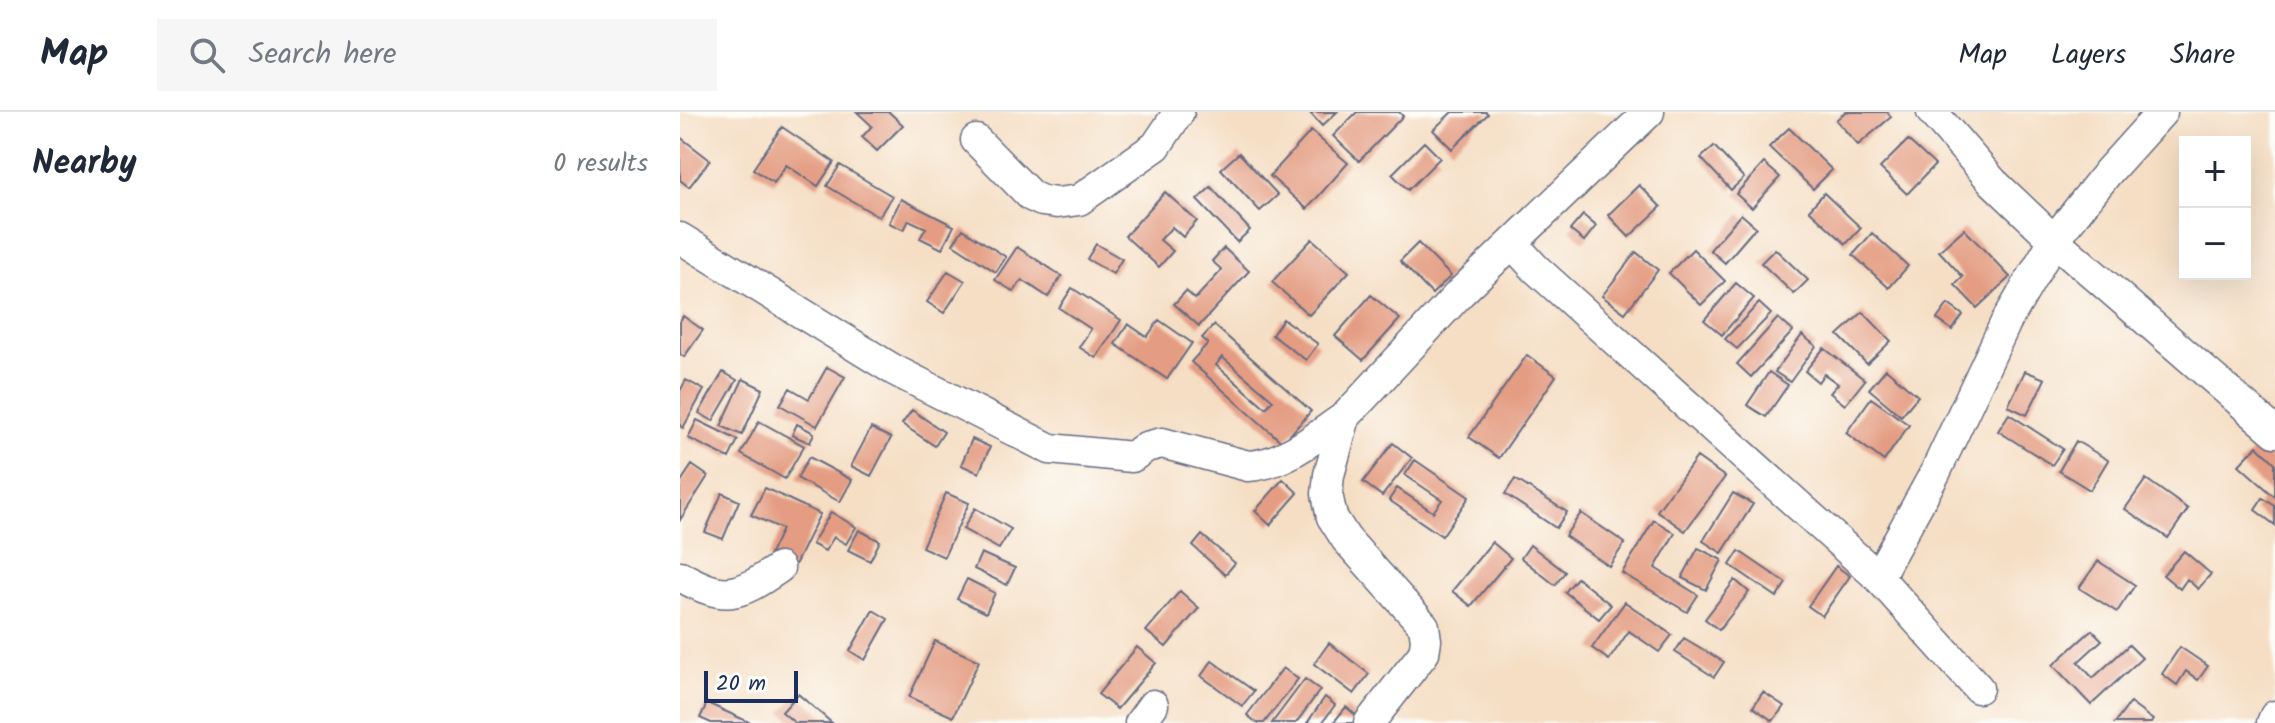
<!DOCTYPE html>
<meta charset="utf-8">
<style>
body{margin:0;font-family:Kalam,sans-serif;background:#f6f6f7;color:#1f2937}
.controls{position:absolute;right:24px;top:24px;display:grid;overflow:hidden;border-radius:0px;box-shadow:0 8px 32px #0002}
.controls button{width:72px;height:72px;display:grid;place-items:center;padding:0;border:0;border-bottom:2px solid #e0e1e3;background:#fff;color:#1f2937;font:40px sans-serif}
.scale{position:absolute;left:24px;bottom:20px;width:94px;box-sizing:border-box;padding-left:8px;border:4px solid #1b2f5e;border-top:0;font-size:22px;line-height:28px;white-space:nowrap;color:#1b2f5e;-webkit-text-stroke:6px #fdfcf7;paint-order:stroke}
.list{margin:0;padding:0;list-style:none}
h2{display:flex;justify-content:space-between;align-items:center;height:104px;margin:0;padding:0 32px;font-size:34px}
h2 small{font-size:26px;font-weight:400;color:#747a83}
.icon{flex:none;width:44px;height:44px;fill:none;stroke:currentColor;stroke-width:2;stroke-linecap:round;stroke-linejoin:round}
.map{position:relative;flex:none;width:1595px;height:611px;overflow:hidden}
header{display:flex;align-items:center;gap:48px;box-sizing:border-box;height:112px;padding:0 40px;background:#fff;border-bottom:2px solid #e0e1e3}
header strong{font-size:38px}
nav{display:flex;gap:44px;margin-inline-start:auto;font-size:28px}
.search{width:560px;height:72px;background:#f6f6f7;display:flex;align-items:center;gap:20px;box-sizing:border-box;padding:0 28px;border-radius:0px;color:#747a83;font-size:30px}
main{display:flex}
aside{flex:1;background:#fff}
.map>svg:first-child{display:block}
</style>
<header>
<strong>Map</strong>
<div class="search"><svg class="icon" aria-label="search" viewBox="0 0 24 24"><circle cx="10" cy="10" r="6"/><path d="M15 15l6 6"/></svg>Search here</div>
<nav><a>Map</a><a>Layers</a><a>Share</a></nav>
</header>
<main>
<aside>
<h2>Nearby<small>0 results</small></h2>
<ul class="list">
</ul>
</aside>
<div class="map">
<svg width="1595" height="611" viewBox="0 0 1595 611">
<rect width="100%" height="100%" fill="#fdfcf7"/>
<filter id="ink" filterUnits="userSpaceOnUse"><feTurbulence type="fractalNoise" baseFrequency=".0125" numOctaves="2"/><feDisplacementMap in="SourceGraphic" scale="16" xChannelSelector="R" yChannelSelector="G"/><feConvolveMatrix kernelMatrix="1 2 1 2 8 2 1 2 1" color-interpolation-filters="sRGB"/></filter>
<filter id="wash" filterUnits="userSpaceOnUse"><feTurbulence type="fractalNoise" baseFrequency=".006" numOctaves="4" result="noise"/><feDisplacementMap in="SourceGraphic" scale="32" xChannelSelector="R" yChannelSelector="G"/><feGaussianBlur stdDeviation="1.8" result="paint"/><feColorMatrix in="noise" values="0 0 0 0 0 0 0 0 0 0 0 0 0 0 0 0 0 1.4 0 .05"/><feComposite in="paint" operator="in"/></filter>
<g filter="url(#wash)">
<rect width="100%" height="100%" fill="#f5dec4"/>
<g id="blocks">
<path fill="#e49c82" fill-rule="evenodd" d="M177 0H209L223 13 197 39 182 25 192 14Z
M629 0H657L642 14Z
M677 0H719L723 4 679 49 653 24Z
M772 0H806L808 2 772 37 753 18Z
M1165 0H1207L1211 5 1178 33 1156 8Z
M102 15 154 50 138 74 106 53 94 71 73 57Z
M1109 16 1152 58 1133 77 1089 35Z
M631 19 668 51 627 97 590 64Z
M0 25 30 48 9 75 0 68Z
M1228 28 1255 53 1227 82 1200 56Z
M744 30 760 46 728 78 712 62Z
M1034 34 1064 66 1051 78 1021 46Z
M559 41 598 83 580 99 541 57Z
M1084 51 1100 65 1072 96 1056 82Z
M160 53 212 84 199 105 147 74Z
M959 73 981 95 949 125 928 103Z
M531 75 570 118 557 130 517 88Z
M485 80 517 109 503 125 492 115 480 128 493 139 479 155 445 124Z
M1144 81 1181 116 1166 132 1129 98Z
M221 87 274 114 262 137 240 126 246 116 229 108 224 118 209 111Z
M1061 102 1076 115 1045 151 1030 138Z
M903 103 916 114 904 129 890 118Z
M283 117 326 145 316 160 273 132Z
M1284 117 1330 165 1297 196 1275 173 1283 165 1259 139Z
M1192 121 1228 154 1209 176 1173 143Z
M632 127 669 160 629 203 592 170Z
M738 131 771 164 752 182 720 149Z
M416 132 442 147 433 162 407 147Z
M337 135 382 164 368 185 342 168 334 180 315 168Z
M544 136 569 159 519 214 494 192 506 179 515 187 542 158 532 149Z
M1013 137 1045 169 1021 193 989 161Z
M1095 137 1128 168 1114 182 1081 151Z
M956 140 978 158 945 201 922 184Z
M268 159 285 169 264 201 247 190Z
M1056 171 1074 186 1042 223 1024 208Z
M392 176 441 208 416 246 399 235 411 217 379 196Z
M691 183 720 207 683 248 655 224Z
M1079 191 1091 202 1057 237 1045 227Z
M1268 192 1283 203 1272 218 1257 207Z
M1183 200 1211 229 1187 252 1158 223Z
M3 204 23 218 4 245 0 242V209Z
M1098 206 1113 219 1071 265 1057 252Z
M603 207 638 232 626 248 592 223Z
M479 208 512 231 487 267 435 232 448 212 467 225Z
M534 213 631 299 603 331 511 250 528 231 522 226ZM542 245 593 288 586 296 536 253Z
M1122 223 1136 234 1110 270 1095 260Z
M1144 236 1185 268 1165 293 1150 281 1158 272 1144 262 1138 270 1125 259Z
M847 243 876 264 819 346 789 325Z
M147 255 165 265 137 314 100 293 110 276 129 287Z
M1206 257 1238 284 1221 304 1189 277Z
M1345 259 1365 267 1347 303 1328 294Z
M43 260 57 268 33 309 19 301Z
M1089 260 1108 273 1086 305 1067 293Z
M63 267 83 277 62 323 41 314Z
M6 268 24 278 3 316 0 314V279Z
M1191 286 1229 313 1204 349 1166 321Z
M232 298 264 320 255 334 222 312Z
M1329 302 1383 337 1372 353 1318 319Z
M17 308 58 328 49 346 8 326Z
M79 309 124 334 105 367 61 342Z
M117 312 134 321 130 331 112 323Z
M191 316 211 326 191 364 171 354Z
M292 327 310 335 299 361 281 353Z
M1396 329 1428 348 1410 378 1379 359Z
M713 331 732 346 702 384 683 370Z
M1577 334 1595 351V385L1559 353Z
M129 345 172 368 160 390 117 366Z
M1017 345 1045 365 1005 419 977 399Z
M735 348 789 385 762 424 709 388 717 376 753 400 762 388 725 363Z
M12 353 28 364 0 408V371Z
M603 367 618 381 590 413 575 399Z
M835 367 887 400 876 416 825 382Z
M1466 367 1508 397 1488 426 1445 397Z
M85 376 140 402 113 457 88 446 102 417 71 403Z
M42 381 59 389 43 427 25 420Z
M266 381 289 391 264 445 242 435Z
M1053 381 1073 392 1042 441 1023 429Z
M1583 386 1595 394V413L1575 398Z
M295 396 331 417 319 437 283 417Z
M151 400 176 415 166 432 154 425 145 439 132 432Z
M901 401 945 431 929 454 885 424Z
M974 408 995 421 975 456 1018 483 1007 500 942 461Z
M179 418 200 429 190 449 168 438Z
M522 423 555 451 545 463 513 434Z
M812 430 831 446 791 494 772 479Z
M850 433 885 460 875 473 841 446Z
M1018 436 1042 448 1026 478 1002 466Z
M1059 439 1106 471 1097 485 1050 453Z
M1504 439 1531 462 1518 477 1507 467 1500 477 1483 463Z
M301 441 335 456 327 473 294 457Z
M1418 449 1455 473 1437 500 1399 476Z
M1156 454 1170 464 1142 504 1128 494Z
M897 466 931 493 919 507 885 480Z
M287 467 315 481 306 501 277 487Z
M1055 468 1069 480 1039 518 1025 507Z
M500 479 519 496 486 535 466 519Z
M945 490 992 523 979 540 949 519 929 548 912 536Z
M193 498 208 507 185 548 170 539Z
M1412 518 1422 528 1398 550 1413 566 1449 533 1462 546 1411 593 1373 553Z
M1004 526 1044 550 1034 565 995 540Z
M255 529 299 549 273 605 229 585Z
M649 531 689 562 674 582 634 552Z
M457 535 476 551 437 597 418 582Z
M1500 535 1528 554 1518 568 1506 559 1497 573 1482 562Z
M532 549 574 579 562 594 521 564Z
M603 556 618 567 584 611H577L567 603Z
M625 567 640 578 616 611H592Z
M1083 580 1104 594 1093 609 1073 595Z
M118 582 152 611H115L102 600Z
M645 585 655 593 642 611H627Z
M27 591 71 611H31L20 606Z
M1450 591 1473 608 1471 611H1435Z
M666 595 679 606 675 611H653Z"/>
</g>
</g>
<g filter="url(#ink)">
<use href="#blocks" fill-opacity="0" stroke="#676c82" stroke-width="2"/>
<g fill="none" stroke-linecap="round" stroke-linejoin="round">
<defs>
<path id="minor" d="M1252 0 1313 70 1374 128 1595 320
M296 28 351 84 362 89 377 91 399 88 476 34 499 0
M0 126 214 258 370 337 452 345 466 335 482 331 568 354C605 352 635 325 665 305
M833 132 855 156 1198 465 1298 576
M0 464C45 489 57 485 99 456
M1198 465 1255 361 1326 210 1374 128 1428 60 1482 0
M460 611 473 593
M689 611 744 541 746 528 744 514 666 427 652 405 647 382 649 363 665 305 780 181 969 0
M1592 611 1595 604"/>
</defs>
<use href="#minor" stroke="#676c82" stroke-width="33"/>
<use href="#minor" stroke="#fff" stroke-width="30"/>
</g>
</g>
</svg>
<div class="controls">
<button>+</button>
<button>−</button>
</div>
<div class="scale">20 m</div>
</div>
</main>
